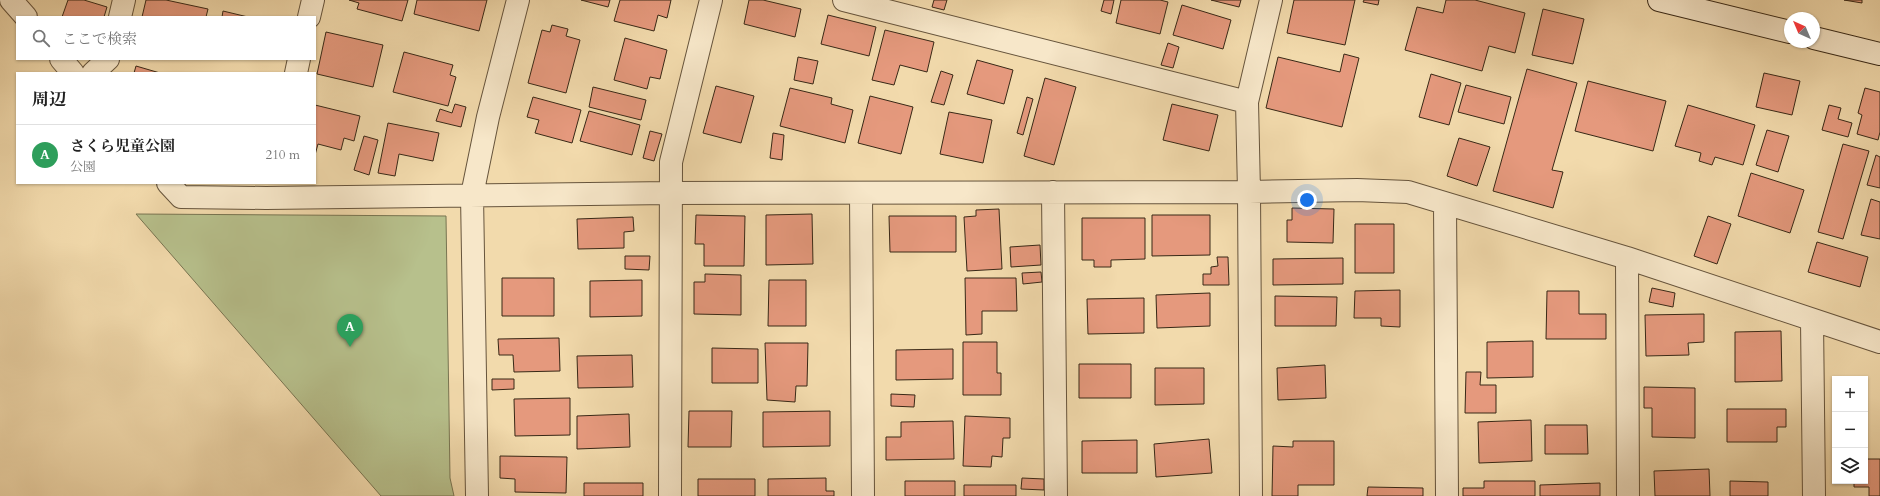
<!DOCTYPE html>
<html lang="ja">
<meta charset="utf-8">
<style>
body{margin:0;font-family:Cardo,"Noto Serif JP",serif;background:#f6f6f6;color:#222}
.controls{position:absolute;right:12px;bottom:12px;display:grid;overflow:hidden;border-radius:0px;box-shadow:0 1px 3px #0004}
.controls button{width:36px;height:36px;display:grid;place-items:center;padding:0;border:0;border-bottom:1px solid #e0e0e0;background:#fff;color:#222;font:20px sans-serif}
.compass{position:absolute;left:1784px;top:12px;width:36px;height:36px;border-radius:50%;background:#fff;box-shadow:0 1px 3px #0004;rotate:316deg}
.you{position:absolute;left:1307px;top:200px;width:14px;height:14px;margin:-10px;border:3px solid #fff;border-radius:50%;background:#1a73e8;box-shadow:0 0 0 6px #1a73e833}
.badge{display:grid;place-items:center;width:26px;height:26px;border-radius:50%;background:#db2777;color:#fff;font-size:13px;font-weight:700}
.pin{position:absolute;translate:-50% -33px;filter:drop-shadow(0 1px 2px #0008)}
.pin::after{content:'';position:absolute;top:21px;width:14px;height:12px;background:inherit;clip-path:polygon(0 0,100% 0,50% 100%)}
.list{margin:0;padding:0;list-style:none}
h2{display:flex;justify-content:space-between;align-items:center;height:52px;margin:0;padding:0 16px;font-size:17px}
h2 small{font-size:13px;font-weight:400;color:#767676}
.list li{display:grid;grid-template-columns:26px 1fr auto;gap:12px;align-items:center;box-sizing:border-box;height:60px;padding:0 16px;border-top:1px solid #e0e0e0}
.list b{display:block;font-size:15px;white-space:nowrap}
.list p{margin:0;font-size:13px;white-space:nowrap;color:#767676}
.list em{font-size:13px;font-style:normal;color:#767676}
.icon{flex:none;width:22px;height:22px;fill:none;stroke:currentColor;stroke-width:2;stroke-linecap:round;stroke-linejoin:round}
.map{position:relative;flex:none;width:1880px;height:496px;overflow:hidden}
.search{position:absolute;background:#fff;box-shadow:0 1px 3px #0004;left:16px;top:16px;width:300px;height:44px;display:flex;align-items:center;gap:10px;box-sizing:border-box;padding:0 14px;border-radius:0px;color:#767676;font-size:15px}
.panel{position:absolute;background:#fff;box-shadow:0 1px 3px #0004;left:16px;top:72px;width:300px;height:112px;border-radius:0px}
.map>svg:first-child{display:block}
</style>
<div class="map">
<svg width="1880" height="496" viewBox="0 0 1880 496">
<rect width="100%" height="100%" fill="#f2daac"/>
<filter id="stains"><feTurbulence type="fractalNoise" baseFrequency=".005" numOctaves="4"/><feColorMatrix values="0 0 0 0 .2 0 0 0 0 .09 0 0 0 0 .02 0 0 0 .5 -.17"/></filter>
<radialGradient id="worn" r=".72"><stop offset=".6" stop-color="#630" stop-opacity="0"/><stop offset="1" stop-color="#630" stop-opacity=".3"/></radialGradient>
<path fill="#b7c08c" stroke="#787451" d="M136 214 446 216 450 478 454 496H381Z"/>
<path fill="#e5997d" stroke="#382816" d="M68 0H84L107 7 104 17H62Z
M146 0H166L208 9 206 17H142Z
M349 0H408L402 21 357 9 359 3Z
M417 0H487L479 31 414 14Z
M581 0H610L608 7Z
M620 0H671L667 18 658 15 654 31 614 21Z
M749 0H763L801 9 795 37 744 24Z
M934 0H947L944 10 932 7Z
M1104 0H1114L1111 14 1101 11Z
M1121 0H1160L1168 2 1160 34 1116 23Z
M1211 0H1241L1239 7Z
M1294 0H1355L1345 45 1287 33Z
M1364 0H1379L1378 5 1363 2Z
M1446 0H1475L1525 13 1515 53 1489 46 1482 71 1405 50 1417 7 1443 13Z
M1844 0H1862V3Z
M1182 5 1231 20 1223 49 1173 35Z
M1543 9 1584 19 1573 64 1532 55Z
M223 11 248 17H222Z
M828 15 876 27 869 56 821 44Z
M552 25 568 29 566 36 580 40 566 93 528 83 542 30 550 32Z
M885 30 934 42 927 72 900 65 894 85 872 80Z
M326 32 383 45 373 87 317 74Z
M625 38 667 50 660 79 650 77 647 89 614 80Z
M1168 43 1179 47 1173 68 1161 65Z
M404 52 453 65 450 75 456 77 448 106 393 92Z
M1344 54 1359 58 1342 127 1266 108 1278 57 1340 72Z
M798 57 818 61 813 84 794 80Z
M977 60 1013 70 1004 104 967 94Z
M136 66 160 73H134Z
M1527 69 1577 83 1552 170 1563 172 1553 208 1493 191Z
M941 71 953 75 944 105 931 102Z
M1764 73 1800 81 1792 115 1756 107Z
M1431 74 1461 83 1449 125 1419 117Z
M1045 78 1076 87 1054 165 1024 156Z
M1588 81 1666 101 1653 151 1575 131Z
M1466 85 1511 97 1504 124 1458 112Z
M716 86 754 96 741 143 703 133Z
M593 87 646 100 641 120 589 107Z
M790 88 832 98 831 104 853 110 845 143 780 126Z
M1865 88 1880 92V132L1878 140 1857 134 1862 115 1858 113Z
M870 96 913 107 901 154 858 143Z
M533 97 581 110 572 143 535 133 539 120 527 117Z
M1027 97 1033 99 1023 135 1017 133Z
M455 104 466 107 461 127 436 121 440 109 452 113Z
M1172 104 1218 115 1209 151 1163 140Z
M315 105 360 116 354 141 344 138 341 150 318 144 315 155Z
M1688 105 1755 125 1743 165 1715 157 1712 165 1699 161 1701 153 1675 146Z
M1829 105 1841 108 1838 119 1852 123 1848 137 1822 130Z
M589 111 640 125 632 155 580 141Z
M949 112 992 120 983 163 940 154Z
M388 123 439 133 433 161 399 154 395 176 378 173Z
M1767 130 1789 136 1778 172 1756 165Z
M650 131 662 134 654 161 643 158Z
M773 133 784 135 782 160 770 158Z
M364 136 378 140 369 175 354 170Z
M1459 138 1490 147 1477 186 1447 176Z
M1843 144 1869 151 1843 239 1818 232Z
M1876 155 1880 157V188L1867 185Z
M1751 173 1804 190 1790 233 1738 216Z
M1871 199 1880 202V239L1861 235Z
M1292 208 1334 209 1333 243 1287 242V220H1292Z
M999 209 1002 269 967 271 964 217 976 216V210Z
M812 214 813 264 766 265V215Z
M696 215 745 216 744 266H704V244H695Z
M1152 215H1210V255L1152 256Z
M889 216H956V252H890Z
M1708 216 1731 224 1717 264 1694 256Z
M633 217 634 231 624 232V248L578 249 577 219Z
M1082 218H1145V259L1111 260V267H1094V260H1082Z
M1355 224H1394V273H1355Z
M1817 242 1868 257 1860 287 1808 272Z
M1040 245 1041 265 1011 267 1010 247Z
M625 256H650L649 270 625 269Z
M1217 257H1228L1229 285H1203V274H1211V267L1218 266Z
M1343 258V284L1273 285V259Z
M1041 272 1042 282 1023 284 1022 273Z
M705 274 741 275V315L694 314V282H705Z
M502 278H554V316H502Z
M965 278H1016L1017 311H982V334L966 335Z
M642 280V316L590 317V281Z
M769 280H806V326H768Z
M1652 288 1675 293 1673 307 1649 302Z
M1400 290V327L1381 326V318H1354L1355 291Z
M1547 291H1579V314H1606V339H1546Z
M1210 293V326L1157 328 1156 295Z
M1275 296 1337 297 1336 326H1275Z
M1144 298V333L1088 334 1087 299Z
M1704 314V342L1688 343 1689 355 1646 356 1645 315Z
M1781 331 1782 381 1735 382V332Z
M559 338 560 371 514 372 513 355H499L498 339Z
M1533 341V377L1487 378V342Z
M963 342H997V373H1001V395H963Z
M765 343H808L807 386H796L795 402 767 400Z
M712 348 758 349V383H712Z
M953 349V379L896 380V350Z
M632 355 633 387 578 388 577 356Z
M1079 364H1131V398H1079Z
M1325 365 1326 398 1278 400 1277 368Z
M1155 368H1204V404L1155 405Z
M1466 372H1481L1480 385H1496V413H1465Z
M492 379H514V389L492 390Z
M1644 387 1695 388V438L1652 437V408H1644Z
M891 394 915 395 914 407 891 406Z
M570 398V435L515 436 514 399Z
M1727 409H1786V427H1777V442H1727Z
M689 411H732L731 447H688Z
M830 411V446L763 447V412Z
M629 414 630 447 577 449V416Z
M965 416 1010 418V438H1003L1002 457 992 456 991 467 963 466Z
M1531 420 1532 461 1479 463 1478 422Z
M953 421 954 459 886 460V437H901V422Z
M1545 425H1587L1588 454H1545Z
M1209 439 1212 473 1156 477 1154 444Z
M1137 440V473H1082V441Z
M1293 441H1334V485H1298V496H1272L1273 446 1293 447Z
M500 456 567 457 566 493 515 492V479L500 478Z
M1865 459H1880V496H1869V487H1854V481H1865Z
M1709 469 1710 496H1655L1654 471Z
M826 478V491H834V496H768V479Z
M1022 478 1044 479V490L1021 489Z
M698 479H755V496H698Z
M905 481H955V496H905Z
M1484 481H1535V496H1463V488H1484Z
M1730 481 1768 482V496H1730Z
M584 483H643V496H584Z
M1600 483V496H1540V485Z
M964 485H1016V496H964Z
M1368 487 1423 488V496H1367Z"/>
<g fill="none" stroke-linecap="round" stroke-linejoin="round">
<defs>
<path id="street" d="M11 0 26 17
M844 0 1247 102
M120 17 124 0
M309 17 313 0
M61 59 73 73
M93 73 108 59
M296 73 299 59
M168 183 181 197 266 198 670 193 1249 192 1357 190 1408 192 1627 258 1880 342
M1053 192 1056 496
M861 193 863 496
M1445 204 1447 496
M1627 258 1628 496
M1812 320 1814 496
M477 496 472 195 488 117 518 0
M670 496 671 162 711 0
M1251 496 1249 192 1247 102 1271 0"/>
<path id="secondary" d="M1659 0 1790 32
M1814 38 1880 54"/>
</defs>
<use href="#street" stroke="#66543c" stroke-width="24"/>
<use href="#secondary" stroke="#382816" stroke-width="24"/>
<use href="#street" stroke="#f7e7c9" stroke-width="22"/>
<use href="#secondary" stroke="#f7e7c9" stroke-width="22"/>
</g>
<rect width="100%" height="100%" filter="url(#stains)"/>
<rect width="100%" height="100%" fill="url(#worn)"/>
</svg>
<div class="controls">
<button>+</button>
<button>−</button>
<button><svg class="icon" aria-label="layers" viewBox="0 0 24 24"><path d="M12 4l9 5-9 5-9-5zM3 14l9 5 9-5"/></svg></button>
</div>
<svg class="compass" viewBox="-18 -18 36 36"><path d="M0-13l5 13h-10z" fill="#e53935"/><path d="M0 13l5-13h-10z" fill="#767676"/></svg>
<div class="you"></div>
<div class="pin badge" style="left:350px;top:347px;background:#2e9e5b">A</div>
<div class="search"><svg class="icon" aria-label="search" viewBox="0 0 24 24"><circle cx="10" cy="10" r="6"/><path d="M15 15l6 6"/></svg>ここで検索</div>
<section class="panel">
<h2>周辺<small></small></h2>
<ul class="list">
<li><span class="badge" style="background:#2e9e5b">A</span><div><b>さくら児童公園</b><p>公園</p></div><em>210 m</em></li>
</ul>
</section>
</div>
